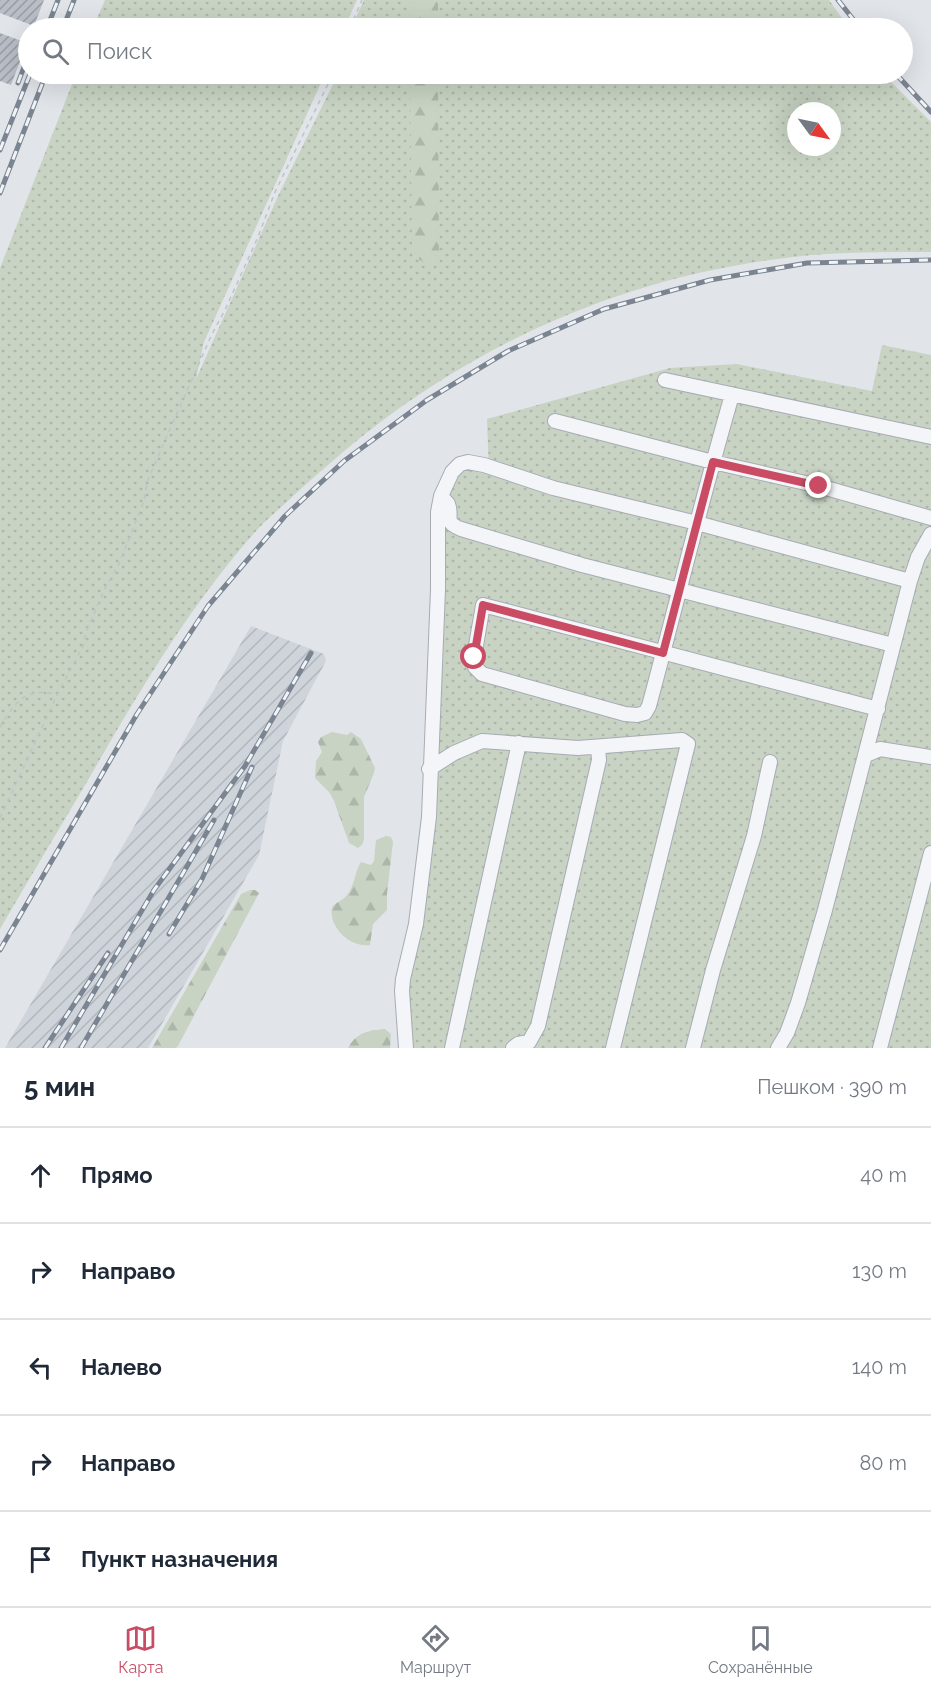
<!DOCTYPE html>
<html lang="ru">
<meta charset="utf-8">
<style>
body{margin:0;font-family:Raleway,sans-serif;background:#f2f2f3;color:#1f2937}
.compass{position:absolute;left:787px;top:102px;width:54px;height:54px;border-radius:50%;background:#fff;box-shadow:0 6px 24px #0002;rotate:123deg}
.stop{position:absolute;width:18px;height:18px;margin:-14px;border:4px solid #ca4b64;border-radius:50%;background:#fff}
.stop.end{background:#ca4b64;border-color:#fff;box-shadow:0 2px 6px #0008}
.list{margin:0;padding:0;list-style:none}
h2{display:flex;justify-content:space-between;align-items:center;height:78px;margin:0;padding:0 24px;font-size:26px}
h2 small{font-size:20px;font-weight:400;color:#747a83}
.list li{display:grid;grid-template-columns:39px 1fr auto;gap:18px;align-items:center;box-sizing:border-box;height:96px;padding:0 24px;border-top:2px solid #e0e1e3}
.list b{display:block;font-size:22px;white-space:nowrap}
.list em{font-size:20px;font-style:normal;color:#747a83}
.icon{flex:none;width:33px;height:33px;fill:none;stroke:currentColor;stroke-width:2;stroke-linecap:round;stroke-linejoin:round}
.map{position:relative;flex:none;width:931px;height:1048px;overflow:hidden}
.search{position:absolute;background:#fff;box-shadow:0 6px 24px #0002;left:18px;right:18px;top:18px;height:66px;display:flex;align-items:center;gap:15px;box-sizing:border-box;padding:0 21px;border-radius:33px;color:#747a83;font-size:22px}
.sheet{height:558px;background:#fff}
nav{display:flex;justify-content:space-around;align-items:center;box-sizing:border-box;height:84px;border-top:2px solid #e0e1e3;background:#fff;font-size:16px;color:#747a83}
nav a{display:grid;justify-items:center;gap:3px}
nav .on{color:#ca4b64}
.map>svg:first-child{display:block}
</style>
<div class="map">
<svg width="931" height="1048" viewBox="0 0 931 1048">
<defs>
<pattern id="industrial-furrows" width="10" height="10" patternUnits="userSpaceOnUse" patternTransform="scale(1.5)"><rect width="10" height="10" fill="#cfd4db"/><path d="M-1 1l2-2M0 10L10 0M9 11l2-2" fill="none" stroke="#b2b6bd"/></pattern>
<pattern id="grass-dots" width="8" height="8" patternUnits="userSpaceOnUse" patternTransform="scale(1.5)"><rect width="8" height="8" fill="#c8d3c3"/><path d="M2 2h.1M6 6h.1" fill="none" stroke="#acb6a9" stroke-width="1.8" stroke-linecap="round"/></pattern>
<pattern id="forest-firs" width="22" height="20" patternUnits="userSpaceOnUse" patternTransform="scale(1.5)"><rect width="22" height="20" fill="#c8d3c3"/><path d="M5 1l3.5 6h-7zM16 11l3.5 6h-7z" fill="#acb6a9"/></pattern>
<pattern id="building-hatch" width="6" height="6" patternUnits="userSpaceOnUse" patternTransform="scale(1.5)"><rect width="6" height="6" fill="#b9bec6"/><path d="M-1 1l2-2M0 6l6-6M5 7l2-2" fill="none" stroke="#979ba2"/></pattern>
</defs>
<rect width="100%" height="100%" fill="#e1e5e9"/>
<path fill="url(#industrial-furrows)" d="M251 626 324 654 326 661 283 741 259 855 148 1048H5Z"/>
<path fill="url(#grass-dots)" fill-rule="evenodd" d="M105 0H357L344 28H93Z
M364 0H829L849 28H351Z
M76 74H325L204 342 196 379 278 196 338 74H883L931 122V252C896 252 861 252 826 254 663 266 513 323 382 421 351 444 322 470 293 496 281 508 268 518 257 530 191 604 140 690 91 775 61 826 30 877 0 929V268ZM796 111H832V147H796Z
M882 345 931 355V1048H409L405 976 418 924 439 553 451 475 461 466 489 472 487 419 670 368 737 364 872 391Z"/>
<path fill="url(#forest-firs)" d="M410 0H438V28H410Z
M410 74H438L439 252 428 265 412 255Z
M332 732 347 735 351 732 361 739 375 768 374 773 364 797V840L362 845 358 848 349 843 334 801 329 792 315 778 316 761 322 752 318 742 321 737Z
M386 836 391 837 393 842 387 894V910L373 924 370 945C350 948 328 927 332 907 337 901 343 901 347 895 355 886 354 873 361 862L371 865 374 861 376 840Z
M250 890H255L259 893 178 1046 176 1048H152L241 894Z
M385 1029 391 1034 390 1048H348C357 1032 367 1031 385 1029Z"/>
<path fill="url(#building-hatch)" d="M0 0H44L34 26 0 13Z
M0 33 27 43 11 85 0 81Z"/>
<g fill="none" stroke-linecap="round" stroke-linejoin="round">
<defs>
<path id="minor" d="M665 380 931 437
M732 395C702 498 677 602 649 706L645 713 637 715 625 714 482 674 475 667 474 657 483 605 878 709
M555 421 713 462 819 486 931 518
M441 496C443 499 446 501 448 504 453 517 443 522 461 529L582 565 893 645
M866 755 880 749 931 757
M429 769 454 753 482 741 578 748 682 740 688 744 613 1048
M406 1048 402 991 403 979 416 924 429 817 438 589V512L441 496 447 483 452 472 460 464 468 462 484 465 553 488 697 523 910 581
M452 1048 519 743
M513 1048 518 1044 529 1042 538 1026 599 760 598 747
M693 1048 713 970 754 836 770 762
M778 1048 787 1033 798 1003 825 910 910 581 918 557 931 534
M880 1048 931 853"/>
</defs>
<use href="#minor" stroke="#a6acb3" stroke-width="16"/>
<path stroke="#bfc3c8" stroke-width="1.5" stroke-dasharray="4.5 4.5" stroke-linecap="butt" d="M350 28 362 0
M0 727C16 702 23 688 56 694
M0 818 57 695 83 646 86 632 106 586 118 566 144 501 147 482 167 436 212 334 225 310 258 237 275 192 333 74"/>
<use href="#minor" stroke="#f4f5f8" stroke-width="14"/>
<defs>
<path id="rail" d="M838 0 860 28
M47 28 58 0
M63 28 74 0
M896 74 931 112
M18 83 28 56
M0 150 30 74
M0 193 46 74
M169 934 202 879 252 767
M0 950 137 714 208 606 285 516 344 461 427 400 508 351 604 309 710 280 807 263 931 260
M45 1048 108 953
M61 1048 154 890 245 766 311 653
M81 1048 214 820"/>
</defs>
<use href="#rail" stroke="#7b8592" stroke-width="5"/>
<use href="#rail" stroke="#f1f4f7" stroke-width="3" stroke-dasharray="9" stroke-linecap="butt"/>
</g>
<g fill="none" stroke-linecap="round" stroke-linejoin="round">
<path stroke="#ca4b64" stroke-width="8" d="M474 657 483 605 663 653 713 462 819 486"/>
</g>
</svg>
<svg class="compass" viewBox="-18 -18 36 36"><path d="M0-13l5 13h-10z" fill="#e53935"/><path d="M0 13l5-13h-10z" fill="#747a83"/></svg>
<div class="stop" style="left:474px;top:657px"></div>
<div class="stop end" style="left:819px;top:486px"></div>
<div class="search"><svg class="icon" aria-label="search" viewBox="0 0 24 24"><circle cx="10" cy="10" r="6"/><path d="M15 15l6 6"/></svg>Поиск</div>
</div>
<section class="sheet">
<h2>5 мин<small>Пешком · 390 m</small></h2>
<ul class="list">
<li><svg class="icon" aria-label="ahead" viewBox="0 0 24 24"><path d="M12 20V5M6 11l6-6 6 6"/></svg><div><b>Прямо</b></div><em>40 m</em></li>
<li><svg class="icon" aria-label="right" viewBox="0 0 24 24"><path d="M7 20v-9h11M14 6l5 5-5 5"/></svg><div><b>Направо</b></div><em>130 m</em></li>
<li><svg class="icon" aria-label="left" viewBox="0 0 24 24"><path d="M17 20v-9H6M10 6l-5 5 5 5"/></svg><div><b>Налево</b></div><em>140 m</em></li>
<li><svg class="icon" aria-label="right" viewBox="0 0 24 24"><path d="M7 20v-9h11M14 6l5 5-5 5"/></svg><div><b>Направо</b></div><em>80 m</em></li>
<li><svg class="icon" aria-label="arrive" viewBox="0 0 24 24"><path d="M6 21V4h12l-3 4 3 4H6"/></svg><div><b>Пункт назначения</b></div></li>
</ul>
</section>
<nav>
<a class="on"><svg class="icon" aria-label="map" viewBox="0 0 24 24"><path d="M3 6l6-2 6 2 6-2v14l-6 2-6-2-6 2zM9 4v14M15 6v14"/></svg>Карта</a>
<a><svg class="icon" aria-label="directions" viewBox="0 0 24 24"><path d="M12 3l9 9-9 9-9-9zM9 14v-3h6M13 9l2 2-2 2"/></svg>Маршрут</a>
<a><svg class="icon" aria-label="saved" viewBox="0 0 24 24"><path d="M7 4h10v16l-5-4-5 4z"/></svg>Сохранённые</a>
</nav>
